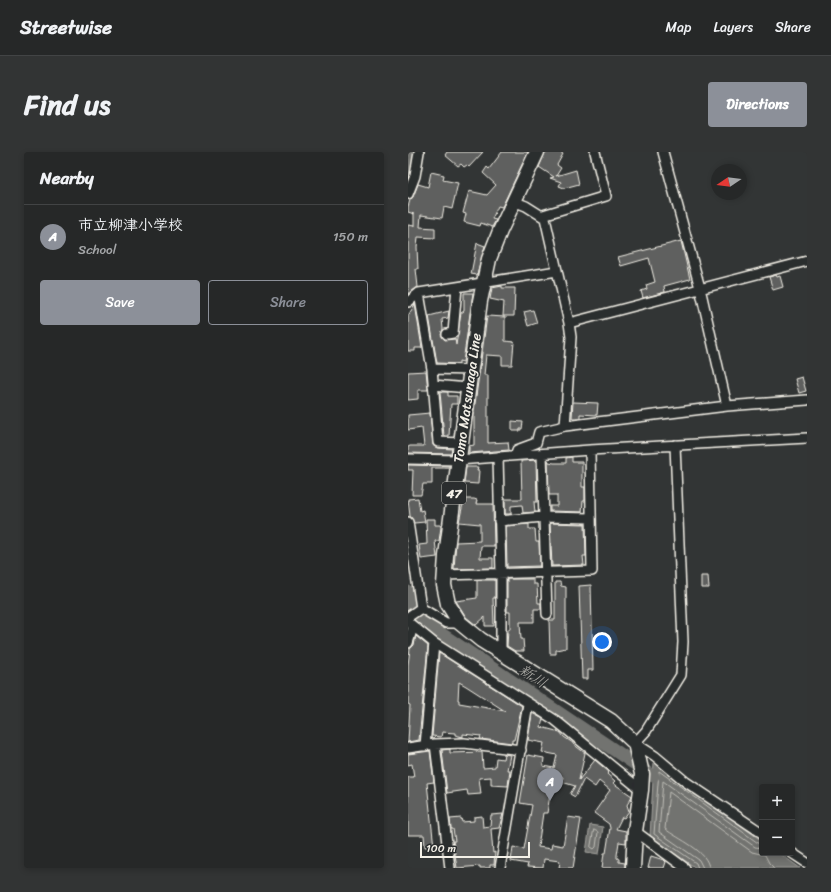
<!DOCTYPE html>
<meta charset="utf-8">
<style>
body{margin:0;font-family:Sriracha,"Klee One",sans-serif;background:#323434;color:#f1f3f6}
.controls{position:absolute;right:12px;bottom:12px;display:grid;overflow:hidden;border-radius:4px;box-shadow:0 2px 6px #0003}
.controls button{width:36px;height:36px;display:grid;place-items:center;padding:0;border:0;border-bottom:1px solid #424445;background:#262828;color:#f1f3f6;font:20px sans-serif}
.compass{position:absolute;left:303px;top:12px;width:36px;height:36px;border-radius:50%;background:#262828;box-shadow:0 2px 6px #0003;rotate:257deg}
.scale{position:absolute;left:12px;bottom:10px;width:110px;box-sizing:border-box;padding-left:4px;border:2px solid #f4f1e8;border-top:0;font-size:11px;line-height:14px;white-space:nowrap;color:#f4f1e8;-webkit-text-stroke:3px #2a2d2e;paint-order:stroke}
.you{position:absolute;left:194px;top:490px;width:14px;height:14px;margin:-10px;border:3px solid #fff;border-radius:50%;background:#1a73e8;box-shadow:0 0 0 6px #1a73e833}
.badge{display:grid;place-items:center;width:26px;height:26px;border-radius:50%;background:#8c9099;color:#fff;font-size:13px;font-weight:700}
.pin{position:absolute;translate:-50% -33px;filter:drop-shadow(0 1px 2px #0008)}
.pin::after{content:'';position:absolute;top:21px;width:14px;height:12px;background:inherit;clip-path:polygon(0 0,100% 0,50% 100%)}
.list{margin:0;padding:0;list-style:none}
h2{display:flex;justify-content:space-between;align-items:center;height:52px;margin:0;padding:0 16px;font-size:17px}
h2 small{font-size:13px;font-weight:400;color:#a4a6a8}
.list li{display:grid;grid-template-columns:26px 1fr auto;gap:12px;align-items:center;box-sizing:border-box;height:64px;padding:0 16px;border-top:1px solid #424445}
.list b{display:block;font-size:15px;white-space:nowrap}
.list p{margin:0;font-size:13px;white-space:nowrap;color:#a4a6a8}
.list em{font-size:13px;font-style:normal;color:#a4a6a8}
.actions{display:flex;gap:8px;padding:12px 16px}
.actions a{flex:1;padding:9px 0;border:1px solid #8c9099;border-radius:4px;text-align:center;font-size:14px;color:#8c9099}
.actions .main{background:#8c9099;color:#fff}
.map{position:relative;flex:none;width:399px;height:716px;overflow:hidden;border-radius:4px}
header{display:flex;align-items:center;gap:24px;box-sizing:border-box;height:56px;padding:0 20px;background:#262828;border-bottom:1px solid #424445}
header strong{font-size:19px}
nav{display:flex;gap:22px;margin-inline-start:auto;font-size:14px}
.intro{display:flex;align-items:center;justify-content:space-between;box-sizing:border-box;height:96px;padding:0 24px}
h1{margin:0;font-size:28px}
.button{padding:10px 18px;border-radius:4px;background:#8c9099;color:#fff;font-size:14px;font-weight:700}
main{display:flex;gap:24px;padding:0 24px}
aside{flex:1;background:#262828;border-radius:4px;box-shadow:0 2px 6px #0003}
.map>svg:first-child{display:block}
</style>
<header>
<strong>Streetwise</strong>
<nav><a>Map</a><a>Layers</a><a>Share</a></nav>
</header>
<div class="intro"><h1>Find us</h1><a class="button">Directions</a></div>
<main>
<aside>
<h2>Nearby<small></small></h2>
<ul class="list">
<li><span class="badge">A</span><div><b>市立柳津小学校</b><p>School</p></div><em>150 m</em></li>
</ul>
<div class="actions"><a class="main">Save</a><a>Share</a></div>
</aside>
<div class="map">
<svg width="399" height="716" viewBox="0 0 399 716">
<rect width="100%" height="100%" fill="#323535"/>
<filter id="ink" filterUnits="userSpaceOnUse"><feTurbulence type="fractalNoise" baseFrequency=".025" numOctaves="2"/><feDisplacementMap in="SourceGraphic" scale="8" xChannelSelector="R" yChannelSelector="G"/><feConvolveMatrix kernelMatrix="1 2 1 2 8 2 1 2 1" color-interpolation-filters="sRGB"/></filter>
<g filter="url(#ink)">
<path fill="#727370" stroke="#a6a5a0" d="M246 610 354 689V701H371L392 716H288L242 685Z
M182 673 195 675 191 702 178 700Z"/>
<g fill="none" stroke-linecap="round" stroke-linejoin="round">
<path stroke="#c0bfb8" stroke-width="1" d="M186 678 190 680 188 695 186 697 183 695Z
M290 716 288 711 246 682 251 619 350 691H354
M295 716 291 708 251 680 255 629 347 695 354 696
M301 716C300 699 270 687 257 677L261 640 344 700 357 703 361 711 366 716"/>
<path stroke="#727370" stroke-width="13" d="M0 21 8 7 6 0
M0 440 4 455 17 471 245 624"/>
</g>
<path fill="#5f605f" stroke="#f4f1e8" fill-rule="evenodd" d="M39 0H75L61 15 59 13 56 15 53 12 50 14 37 3Z
M94 0H120L94 55 90 54 84 67 88 68 84 75 73 71 72 74 56 70 58 62 55 61 61 39 79 43 88 33 75 21 79 15 81 17Z
M137 0H152L155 2 149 13 153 16 148 24 168 18 171 32 156 36 151 34 153 30 142 26 146 25 131 15Z
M23 20 36 23 35 28 50 31 44 57 36 55 34 66 13 63 12 75 27 76V86L10 85 9 95 10 117H8L10 135 0 142V73L6 74V62L0 60V55L2 48 5 45 10 32 20 35Z
M273 89 282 127 256 134 257 140 235 146 233 139 239 137 238 133 247 130 241 106 213 114 210 105Z
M69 91 77 94 69 123 63 122Z
M368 123 369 125 372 124 375 135 365 138 361 125Z
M94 134V136H107L106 164H95L96 150 82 147 84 136Z
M56 141H65L55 210 51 209V212L29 211 21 164 41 159 40 166 34 167 35 177 33 183 37 188 47 187 48 193 53 161 56 159Z
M7 152 14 196H7V199H0V164Z
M125 158 129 171 120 174 116 160Z
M79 164 97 165V189L106 190 104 213H94V204L78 203 76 223H80V291L100 290 101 298 61 301V294L66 293V259Z
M18 219 20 238H10V247L0 248V220Z
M394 225 398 239 391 241 387 227Z
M32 240H40V244H49V252H43L41 284H36Z
M165 250 190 251 189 263 172 262V266H164Z
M22 261 25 293 29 296 44 297 43 302 0 301V295L2 294H16L14 276 0 278V263Z
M104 269 115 270 114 277H112V279H104Z
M164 305V310H174V335H177V349H175L174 360 142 359V354H149V343H141L140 308 141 310 146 311H158V306Z
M113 309 128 308 129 350H126L127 360 115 361 114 353 103 354V362H97V347H114Z
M0 313 41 314V316H24V332H15L13 343H4L5 318H0Z
M58 315H70L69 318H71L70 332 56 331Z
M10 346 12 359 15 358 17 370 6 371 2 364 0 347Z
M56 347H66L69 348 68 352H85L86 394H73L72 406H85V416L46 417 48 390 72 389V372L51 370Z
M18 367H27V373H32L33 375 31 389H27L29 405 13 407 11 393 19 392Z
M142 371 177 372 178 404H175L176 413 144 414Z
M121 372V377H127L128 390H131L132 414 99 415 98 374Z
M293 424H300L301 436H293Z
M99 427H125V432H129L130 451H133V457H126V470H112L113 487H115L116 499H107L99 494 100 477H102V460H99Z
M69 428H87V446H85L86 474H77V465L68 473 58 465 48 449 69 446Z
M147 430H152L153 434 158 435V496L148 498V502H142L141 468H147Z
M183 433 185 518H180V527H174L171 434Z
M8 484 20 494 11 588 0 590 2 553 0 552V513L2 497 6 493Z
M31 501 114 554 106 588H104V591L72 587 73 584 55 582V585L47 583V581L34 580 33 585 24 584ZM51 530 58 534 97 559 51 551V548H50Z
M124 561 135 567 133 575 152 580 156 585 165 591V592L177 601 171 628 187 608 201 620 199 622 207 629 205 631 224 644 219 653 221 659 216 666 214 665 208 677 218 679V691L211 690 209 703V706L211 707V710L217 711V716H194L196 701H198L202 676 201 672 186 661 202 638 191 629 187 635 176 627 167 645 162 642 167 634 154 630 155 625 142 622 139 642 142 643 139 661H135L130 695 143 697 144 692 155 694 160 665 173 667 165 716H151L152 709 136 707 135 716 119 715 120 712 103 709 105 695 116 697 124 653 112 651 120 603 136 606 135 614 146 616 149 603 134 600 136 591 120 588Z
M42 597V601L74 600 75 616 87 615 88 606 95 607 96 602 102 603 99 618H102L100 634 83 633V625L71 626 73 642 60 643 59 638 39 641 34 598Z
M22 599 26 630 19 631 26 695H17L16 683H0V625H6L4 612 0 613V602Z
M95 662 91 676 83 677 85 701 87 700 86 713H82V716H72V714L49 716 45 689H47L45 677H43L42 667 53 666 54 670 66 669V665L74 664 75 675 82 674 83 663Z
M243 704 256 708 258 710 256 716H240Z"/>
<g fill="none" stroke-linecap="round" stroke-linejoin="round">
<defs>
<path id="minor" d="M255 0 292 136 319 254
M0 42 7 24 11 0
M105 49 118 54 137 66 161 171 163 185 157 274
M135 63 198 44 187 0
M11 141 24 217 30 290 53 291
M0 150 11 141 149 119
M161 171 399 109
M39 182 45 181 49 135
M24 217 63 218
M25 233 60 236
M267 293 275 490 273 523 238 579 227 591 247 604 278 630 354 681
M134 302 139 462
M108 303 109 298 128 291 131 280 157 274 319 254 399 248
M90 305 93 422V501
M0 307 50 308 182 298 399 286
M91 369 135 365 182 366
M0 370 13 456 38 471H52
M36 423 184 419 182 298
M0 465 13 456
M0 470 26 491 147 568 233 638
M0 491 5 475
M27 592 42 716
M17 594 26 491
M0 596 27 592 56 591 113 598
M227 679 277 716
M384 701 399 711
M92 716 120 552"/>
<path id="primary" d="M129 0 92 79 81 107 72 149 38 404 36 433 40 452 52 471 73 488 203 569 227 591 234 622 233 638 227 679 225 716"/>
</defs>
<use href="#minor" stroke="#f4f1e8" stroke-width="12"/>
<use href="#primary" stroke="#f4f1e8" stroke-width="17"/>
<use href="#minor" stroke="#2a2d2e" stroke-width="9"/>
<use href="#primary" stroke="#2a2d2e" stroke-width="14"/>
</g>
</g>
<g text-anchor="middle" stroke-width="3" stroke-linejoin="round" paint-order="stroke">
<rect fill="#2a2d2e" stroke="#b7b6b0" stroke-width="1" x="34" y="330" width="24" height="22" rx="3"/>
<g font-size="13" font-weight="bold" fill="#f4f1e8">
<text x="46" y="346">47</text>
</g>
<g font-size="14" fill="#f4f1e8" stroke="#2a2d2e">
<text transform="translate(59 246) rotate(-82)" y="5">Tomo Matsunaga Line</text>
</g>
<g font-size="15" font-style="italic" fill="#b3b2ac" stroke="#2a2d2e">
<text transform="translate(125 524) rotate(34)" y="5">新川</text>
</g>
</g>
</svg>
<div class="controls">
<button>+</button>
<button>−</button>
</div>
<svg class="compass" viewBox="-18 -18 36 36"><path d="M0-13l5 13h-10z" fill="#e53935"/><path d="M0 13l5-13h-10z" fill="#a4a6a8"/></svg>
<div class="scale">100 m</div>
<div class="you"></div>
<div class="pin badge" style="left:142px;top:649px">A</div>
</div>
</main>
